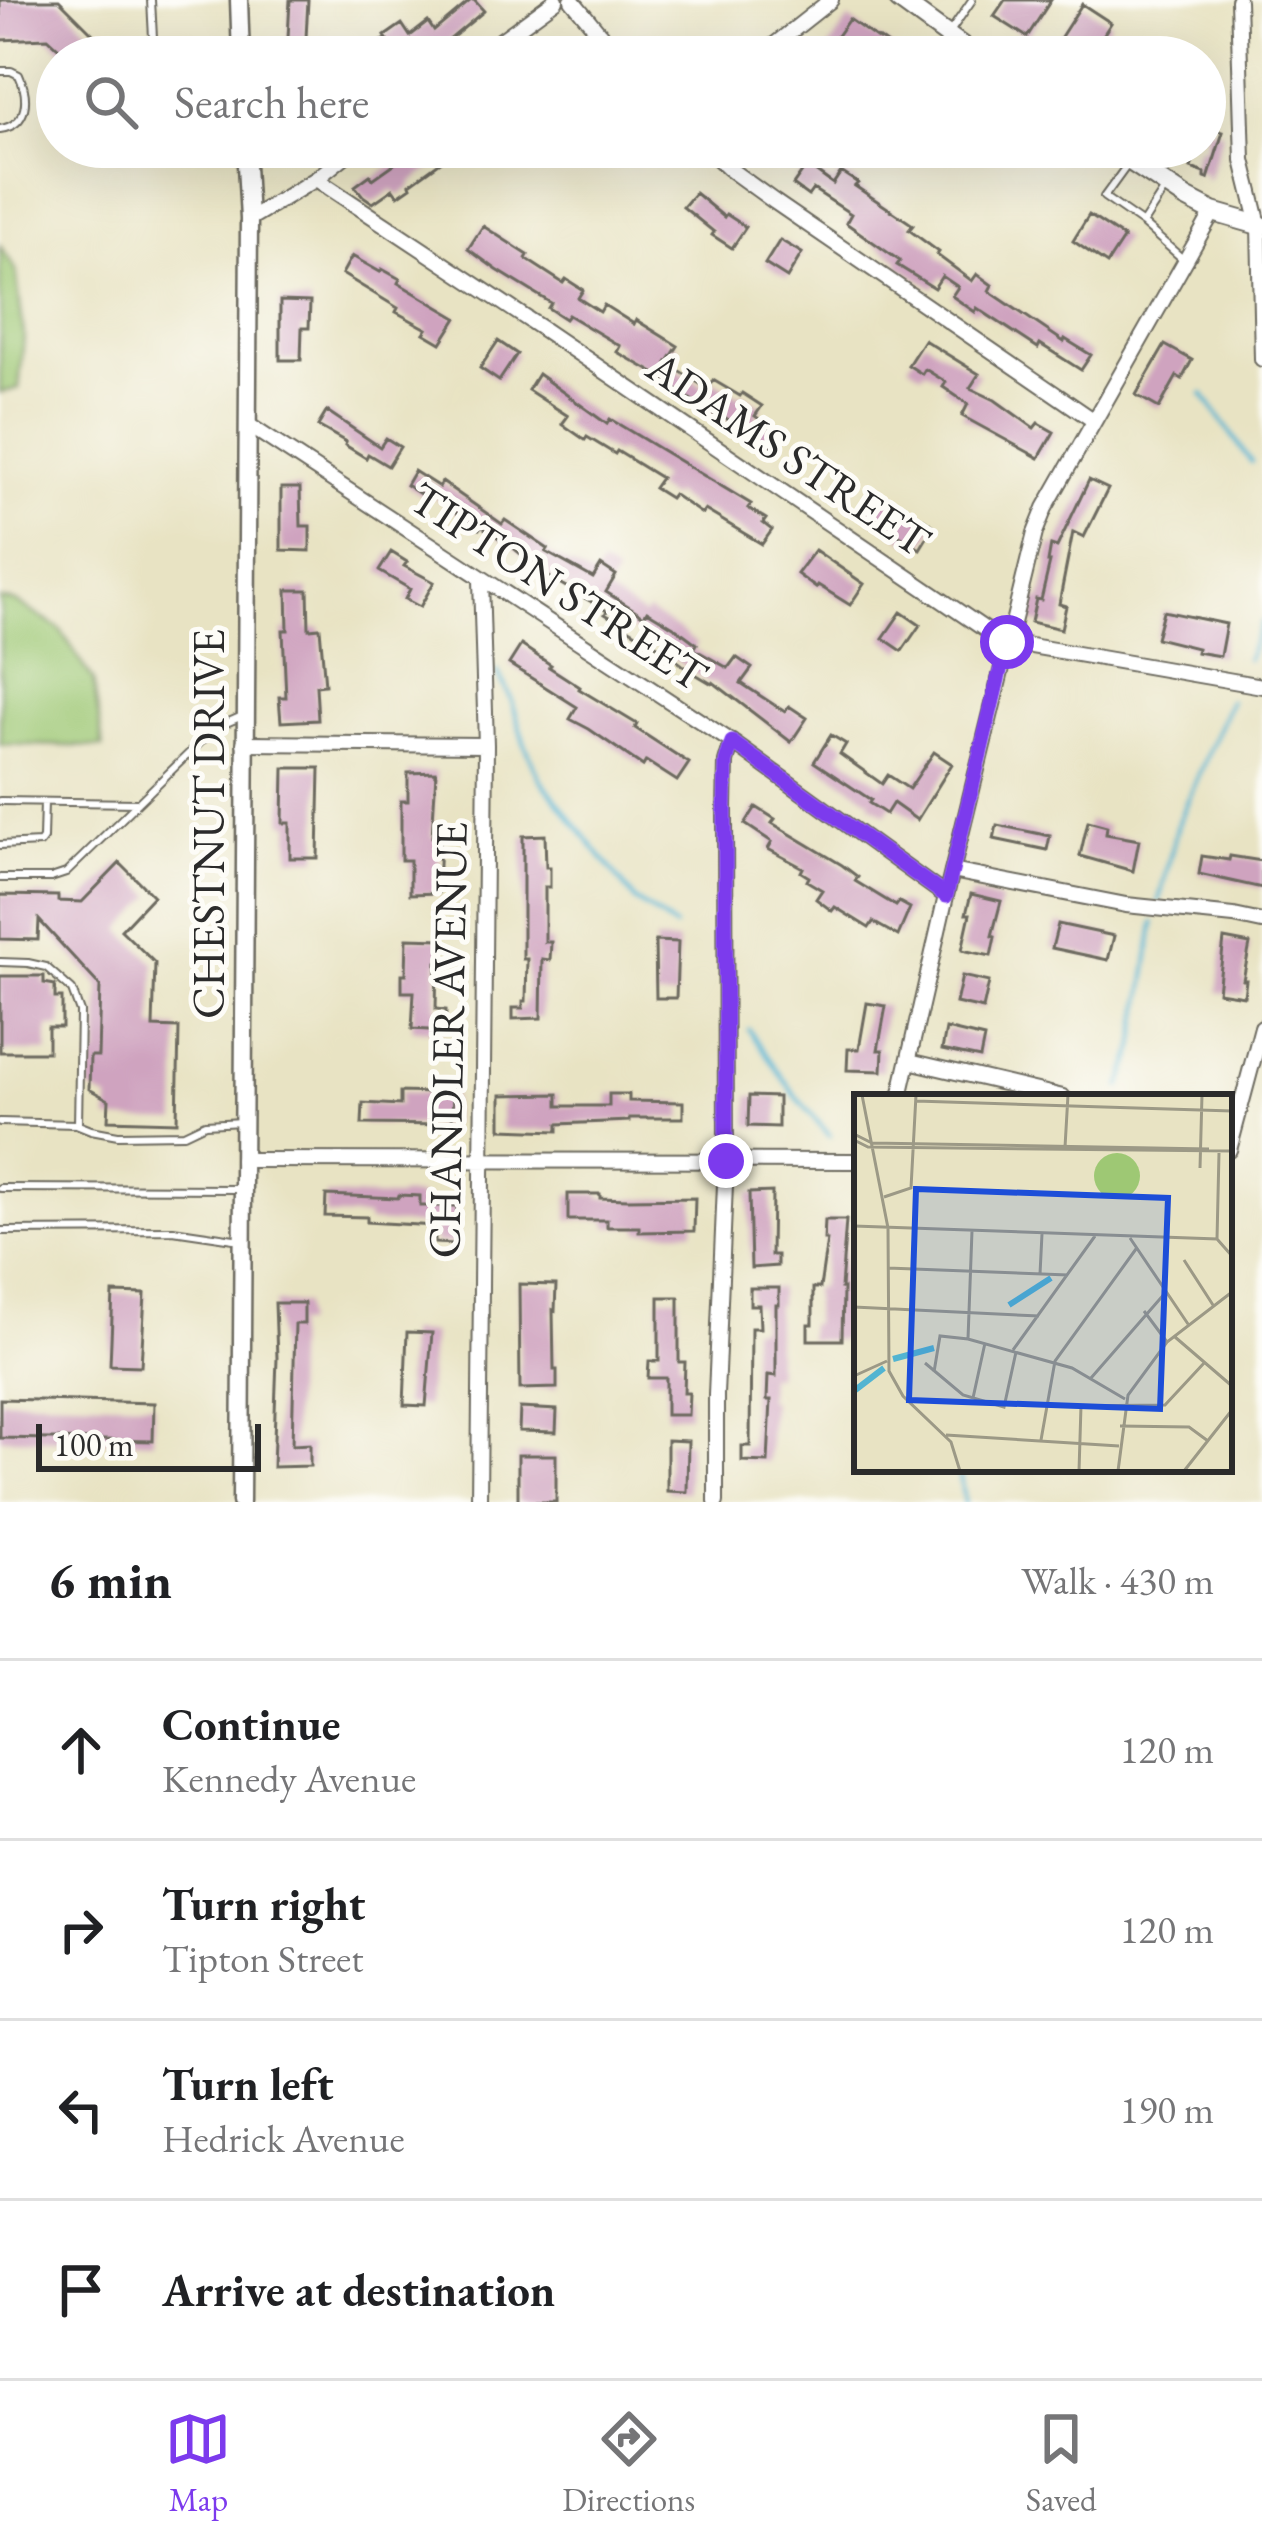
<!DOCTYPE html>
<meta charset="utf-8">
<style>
body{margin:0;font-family:"EB Garamond",serif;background:#f2f2f2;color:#202124}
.scale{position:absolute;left:36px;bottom:30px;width:225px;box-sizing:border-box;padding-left:12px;border:6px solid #2b2b2b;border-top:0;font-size:33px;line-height:42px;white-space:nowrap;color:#2b2b2b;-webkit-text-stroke:9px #fdfcf7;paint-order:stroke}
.stop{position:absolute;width:36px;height:36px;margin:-27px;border:9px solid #7c3aed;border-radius:50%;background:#fff}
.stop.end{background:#7c3aed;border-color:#fff;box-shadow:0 3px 12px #0008}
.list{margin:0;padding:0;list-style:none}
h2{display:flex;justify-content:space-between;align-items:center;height:156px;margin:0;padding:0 48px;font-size:51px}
h2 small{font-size:39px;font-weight:400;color:#757577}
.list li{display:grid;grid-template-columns:78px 1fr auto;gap:36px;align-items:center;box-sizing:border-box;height:180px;padding:0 48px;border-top:3px solid #e0e0e0}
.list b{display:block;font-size:45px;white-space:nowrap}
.list p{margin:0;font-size:39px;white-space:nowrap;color:#757577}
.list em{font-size:39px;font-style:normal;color:#757577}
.icon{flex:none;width:66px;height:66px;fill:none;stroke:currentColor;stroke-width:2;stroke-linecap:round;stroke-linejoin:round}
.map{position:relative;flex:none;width:1262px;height:1502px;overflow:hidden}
.search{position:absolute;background:#fff;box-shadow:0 12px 48px #0002;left:36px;right:36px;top:36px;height:132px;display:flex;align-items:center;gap:30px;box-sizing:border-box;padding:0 42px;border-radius:66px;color:#757577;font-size:45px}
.sheet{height:876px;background:#fff}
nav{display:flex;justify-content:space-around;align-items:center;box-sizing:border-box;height:168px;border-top:3px solid #e0e0e0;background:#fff;font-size:33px;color:#757577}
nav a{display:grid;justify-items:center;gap:6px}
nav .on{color:#7c3aed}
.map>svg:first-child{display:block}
</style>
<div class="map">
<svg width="1262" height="1502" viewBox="0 0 1262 1502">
<rect width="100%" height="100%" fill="#fdfcf7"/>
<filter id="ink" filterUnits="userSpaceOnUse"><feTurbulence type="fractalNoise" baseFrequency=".00833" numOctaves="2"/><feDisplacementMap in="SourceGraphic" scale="24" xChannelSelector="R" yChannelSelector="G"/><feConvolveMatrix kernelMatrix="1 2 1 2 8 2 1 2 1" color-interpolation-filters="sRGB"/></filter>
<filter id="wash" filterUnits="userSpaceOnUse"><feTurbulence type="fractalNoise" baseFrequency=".004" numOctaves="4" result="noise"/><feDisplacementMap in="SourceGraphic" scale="48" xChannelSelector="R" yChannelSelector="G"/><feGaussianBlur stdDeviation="2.7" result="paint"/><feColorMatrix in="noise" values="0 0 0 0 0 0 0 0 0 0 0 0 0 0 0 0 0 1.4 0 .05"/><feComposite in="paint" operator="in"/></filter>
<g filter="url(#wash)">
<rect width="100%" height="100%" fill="#e8e3c3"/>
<path fill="#9ec874" stroke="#647a50" stroke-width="3" d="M0 246 16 270 24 336 19 388 0 393Z
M0 599 16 602 60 629 93 680 103 747 0 744Z"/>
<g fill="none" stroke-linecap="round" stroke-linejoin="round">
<path stroke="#52b4d1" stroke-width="4.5" d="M1203 394 1251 462
M1247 659 1262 623
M497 671 512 701 524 742 540 779 635 900 674 927
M1159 901 1178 824 1230 701
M749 1030 795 1095 830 1136
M1121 1087 1135 1048 1154 923
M959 1469 964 1502"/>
</g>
<g id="blocks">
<path fill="#cfa3bf" d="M0 0H59L92 33 69 57 48 38 0 40Z
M290 0H308L305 57H287Z
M471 0H474L484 11 435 52 431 46 415 57H344L387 39 385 36 402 24 410 36 428 22 434 31Z
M1005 0H1051L1027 37 994 16Z
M1082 4 1111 23 1089 57H1048Z
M849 19 879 40 880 39 905 57H874L860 47 852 57H822Z
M1205 127 1223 132 1208 179 1205 178V173L1191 168 1198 147H1205Z
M408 147H432L442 161 410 184 411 187 398 196 393 189 373 203 363 196 355 186 370 175 373 179 411 152Z
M807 165 833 184 841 172 858 183 855 186 913 225 909 230 939 252 937 255 972 281 977 274 992 285 989 291 1064 342 1065 339 1091 355 1081 370 1040 344 1038 348 977 308 975 312 952 296 958 287 942 276 934 288 897 265 900 261 846 223 851 214 813 189 808 196 793 185Z
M695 193 724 217 726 214 746 227 732 248 712 235 714 232 683 207Z
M1089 215 1124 238 1107 264 1073 241Z
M483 226 528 255 526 259 563 283 566 279 583 290 578 298 600 312 604 305 634 324 636 320 678 346 667 363 708 389 713 380 740 396 742 393 762 406 755 416 780 434 769 450 719 413 717 416 699 405 669 385 670 382 617 352 620 346 568 315 565 319 548 308 551 303 497 270 468 249Z
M780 240 802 253 787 278 765 264Z
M352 256 380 272 382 269 400 279 398 283 457 318 441 343 424 333 427 329 396 312 398 308 342 274Z
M280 301 310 302 309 328H302L301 360H280Z
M924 340 979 374 970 388 995 400 1034 428 1038 423 1054 432 1039 458 962 416 968 404 943 387 946 382 925 369 922 374 908 365Z
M498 341 517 354 499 381 480 368Z
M1165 345 1192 360 1182 379 1177 376 1159 408 1136 395Z
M538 374 607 424 610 419 751 504 748 508 766 519 763 523 772 530 762 544 705 510 702 514 673 494 670 498 654 488 661 478 617 451 615 454 587 437 585 440 562 424 568 416 528 390Z
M327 411 380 447 386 438 400 447 388 466 368 454 366 458 345 445 346 442 318 426Z
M414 471 439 487 442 482 502 524 505 520 548 549 546 552 593 578 601 565 616 575 606 592 644 616 647 611 677 629 697 644 694 649 728 668 736 657 752 668 741 683 785 712 789 706 807 718 791 742 713 682 712 684 692 672 656 645 605 614 607 611 549 577 511 546 481 526 479 529 426 491 423 496 406 485Z
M1089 480 1108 489 1084 537 1073 532 1059 604 1066 606 1061 629 1031 622 1036 599 1041 600 1050 562H1048L1051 545 1057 547Z
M281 488H300L301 526H310V551L281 550Z
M879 493 913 516 915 513 934 526 920 549 865 514Z
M815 550 864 584 850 605 818 585 816 588 797 574Z
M391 552 407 562 404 566 434 582 420 607 405 599 410 589 379 571Z
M287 590H308L309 629 320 628 325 685 316 686 318 720 281 722 279 697H286L283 630H288Z
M1163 611 1226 624 1220 656 1196 652 1197 648 1156 638Z
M901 612 920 625 902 651 883 638Z
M521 645 551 665 549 667 580 687 579 689 637 724 635 728 689 763 677 781 646 761 643 766 589 729 570 719 577 707 509 664Z
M831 735 846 744 840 754 882 784 888 775 909 789 934 752 952 764 917 820 893 803 886 814 869 803 871 800 814 762Z
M284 768H320L318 858H290V823H283Z
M436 772 432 837H440L438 893 410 894V860H401V801H408V773Z
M756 807 775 819 772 823 842 865 858 877 855 881 896 906 899 902 910 908 898 936 873 922 869 928 835 907 832 911 816 899 822 890 807 881 809 877 801 872 803 868 768 849 772 842 745 824Z
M1088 821 1107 826 1106 834 1139 840 1133 871 1080 856Z
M997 825 1050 836 1047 850 994 839Z
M545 835 546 867H550V887H545V942H551L550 960 542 959 541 1018 513 1019V1008H523V1001H526L527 959H523V836Z
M1202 856 1229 860 1230 856 1262 861V888L1199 874Z
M120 863 153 896 121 930 155 963 153 1027 179 1028 177 1122 108 1120 109 1100 89 1089 90 1056H98L100 986 39 920 38 940 0 939V895L58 896V901L82 902Z
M971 894 1001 901 992 936 995 937 991 956 962 950 970 914H966Z
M1058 924 1114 936 1108 960 1052 948Z
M407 938 442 939 441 962H437L436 1009 446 1010 445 1031 412 1029 414 992H402V974H406Z
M1224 939 1250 944 1243 980H1246L1244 996 1218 992Z
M655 941 678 942 676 998H656Z
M0 976H44V983L55 985V998H62V1027H48V1052H0Z
M962 976 989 982 983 1009 956 1003Z
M867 1003 886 1006 878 1050H883L882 1071 847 1070 848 1049H859Z
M946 1029 984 1038 980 1058 942 1050Z
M434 1084 453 1085 452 1125 362 1124 363 1103 400 1105V1092L434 1093Z
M558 1094V1106H609V1094H629V1101L683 1102V1118H629V1121L558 1124V1131L501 1129V1095Z
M749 1096 778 1097V1127L748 1126Z
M772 1192 771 1255H777V1266L751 1268 749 1193Z
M568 1194H600V1198L628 1199 695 1198 694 1231 639 1232V1227H607V1220H568Z
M326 1195 398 1198 399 1195 420 1196V1206H457L456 1244 435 1243V1226L367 1222V1217L325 1216Z
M825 1220H846L841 1288H843L842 1340H808V1324H813V1288H820L827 1240H824Z
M519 1284 556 1285 555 1311 553 1310 554 1370H557V1388L520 1389Z
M750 1288H779V1305H776V1376L768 1375 767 1400H771L768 1462 742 1461V1446H750L751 1328H760L759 1305H750Z
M113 1293 145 1294 141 1366 110 1365Z
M659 1297H679V1362H685L684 1393H689L688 1415H666V1378H648L649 1361H659Z
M275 1303H304V1324H295L292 1445 310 1444V1466L273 1467 277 1358Z
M407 1332 432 1333 426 1406 404 1405Z
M0 1399 154 1403 153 1441 0 1438Z
M520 1408 557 1410 556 1432 519 1431Z
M667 1440 688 1441 687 1492 667 1491Z
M518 1455H556V1502H518Z"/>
</g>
</g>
<g filter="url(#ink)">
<use href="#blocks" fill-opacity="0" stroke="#6d6b60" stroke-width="3"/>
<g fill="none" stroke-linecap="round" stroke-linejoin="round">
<defs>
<path id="service" d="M151 0 154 57
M950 32 972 0
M0 71H11L19 75C29 97 29 125 0 129
M1128 164 1104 197 1143 224 1184 260
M1143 223 1165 189
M0 801 138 803
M0 845 40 843 43 839 44 802
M0 878H51L66 873 215 728 240 717
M0 962 28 963 46 967 72 990 80 1012 78 1124
M0 1122 76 1124 91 1130 118 1135 184 1134 205 1124 242 1122
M0 1188 238 1189
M0 1231 173 1230 241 1240"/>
<path id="minor" d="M572 0 619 57
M1238 0 1243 160 1259 225 1262 359
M478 57 556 0
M759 57 831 0
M706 147 728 168 775 202 1093 420
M316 179 541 328 1002 641 1262 686
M249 219 316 179 356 147
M247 424 732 742 946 896
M244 743 486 745
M952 871 1126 905 1234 916 1262 922
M909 1061 1063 1097
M900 1097 946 896 1035 533 1045 508 1213 212
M1229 1150 1262 1027
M242 1160 857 1161
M479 1502 486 745 481 580
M716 1502V1395L726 1161 725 809 726 762 732 742"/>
<path id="tertiary" d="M239 0 241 57
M241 1502 249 219 245 147"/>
<path id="secondary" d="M899 0 977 57
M1109 147 1186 198 1213 212 1262 226"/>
</defs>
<use href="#service" stroke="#6d6b60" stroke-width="10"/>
<use href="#minor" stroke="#6d6b60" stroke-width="18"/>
<use href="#tertiary" stroke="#6d6b60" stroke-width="21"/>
<use href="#secondary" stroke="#6d6b60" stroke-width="22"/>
<use href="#service" stroke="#fff" stroke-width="6"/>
<use href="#minor" stroke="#fff" stroke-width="14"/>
<use href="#tertiary" stroke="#fff" stroke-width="16"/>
<use href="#secondary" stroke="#fff" stroke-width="18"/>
</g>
</g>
<g fill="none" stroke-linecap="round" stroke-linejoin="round" filter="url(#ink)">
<path stroke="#7c3aed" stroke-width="15" d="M726 1161 725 808 726 762 732 742 946 896 1007 642"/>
</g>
<g text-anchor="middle" stroke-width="10" stroke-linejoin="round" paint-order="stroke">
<g font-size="45" fill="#2b2b2b" stroke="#fdfcf7">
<text transform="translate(789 453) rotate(34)" y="16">ADAMS STREET</text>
<text transform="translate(559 586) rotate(33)" y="16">TIPTON STREET</text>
<text transform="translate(208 824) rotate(-90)" y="16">CHESTNUT DRIVE</text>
<text transform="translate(447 1040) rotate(-89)" y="16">CHANDLER AVENUE</text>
</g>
</g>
<g transform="translate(854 1094)">
<rect width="378" height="378" fill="#e8e3c3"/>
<path d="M240 82a23 23 0 1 1 46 0a23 23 0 1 1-46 0Z" fill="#9ec874"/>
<path fill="none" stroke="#52b4d1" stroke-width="6" d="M155 211 197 184M39 265 80 254M0 297 30 274"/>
<path fill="none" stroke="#9c9986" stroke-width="3" d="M8 1 34 134 35 277 49 302 97 348 106 377M62 7 378 17M0 40 18 49 355 55M0 46 14 53 378 57M211 53 214 1M346 74 348 1M30 103 57 94 62 1M0 132 363 145 378 162M276 144 334 230M363 145 365 59M330 166 359 211M34 174 214 181M186 180 188 140M0 213 185 222M290 217 313 248M321 243 378 292M114 245 118 137M159 256 241 142M71 269 109 301 150 313 162 258M80 278 86 242 114 245 218 274 271 305M0 282 33 267M237 284 312 198M119 304 131 249M214 312 311 311 351 268M266 332 335 333 354 347M92 341 265 352M187 346 201 267 282 155M225 377 227 312M264 377 274 301 313 248 378 198M330 377 378 316"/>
<path fill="#1d4ed8" fill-opacity="0.15" stroke="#1d4ed8" stroke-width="6" d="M62 95 314 104 306 315 55 306Z"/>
<rect width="378" height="378" fill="none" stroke="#2b2b2b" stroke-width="6"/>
</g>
</svg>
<div class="scale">100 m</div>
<div class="stop" style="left:1007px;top:642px"></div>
<div class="stop end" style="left:726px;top:1161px"></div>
<div class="search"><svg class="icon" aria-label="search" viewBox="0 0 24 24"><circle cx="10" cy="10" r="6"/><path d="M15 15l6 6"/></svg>Search here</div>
</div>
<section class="sheet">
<h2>6 min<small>Walk · 430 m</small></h2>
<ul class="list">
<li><svg class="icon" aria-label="ahead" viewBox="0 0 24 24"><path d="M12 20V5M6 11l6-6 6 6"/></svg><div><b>Continue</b><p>Kennedy Avenue</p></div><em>120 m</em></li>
<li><svg class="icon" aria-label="right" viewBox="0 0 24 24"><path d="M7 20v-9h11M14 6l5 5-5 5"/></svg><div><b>Turn right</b><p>Tipton Street</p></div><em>120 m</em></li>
<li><svg class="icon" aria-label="left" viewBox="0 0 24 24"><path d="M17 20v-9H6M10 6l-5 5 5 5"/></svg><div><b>Turn left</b><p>Hedrick Avenue</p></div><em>190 m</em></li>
<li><svg class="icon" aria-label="arrive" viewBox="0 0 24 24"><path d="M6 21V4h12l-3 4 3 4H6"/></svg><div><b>Arrive at destination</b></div></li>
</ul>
</section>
<nav>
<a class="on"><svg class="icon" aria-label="map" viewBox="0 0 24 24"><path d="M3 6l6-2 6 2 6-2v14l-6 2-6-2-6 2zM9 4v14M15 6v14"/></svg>Map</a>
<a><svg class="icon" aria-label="directions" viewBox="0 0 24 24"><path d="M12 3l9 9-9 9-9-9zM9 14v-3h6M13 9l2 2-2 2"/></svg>Directions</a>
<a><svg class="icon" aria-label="saved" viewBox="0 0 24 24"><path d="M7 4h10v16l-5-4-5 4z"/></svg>Saved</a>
</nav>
